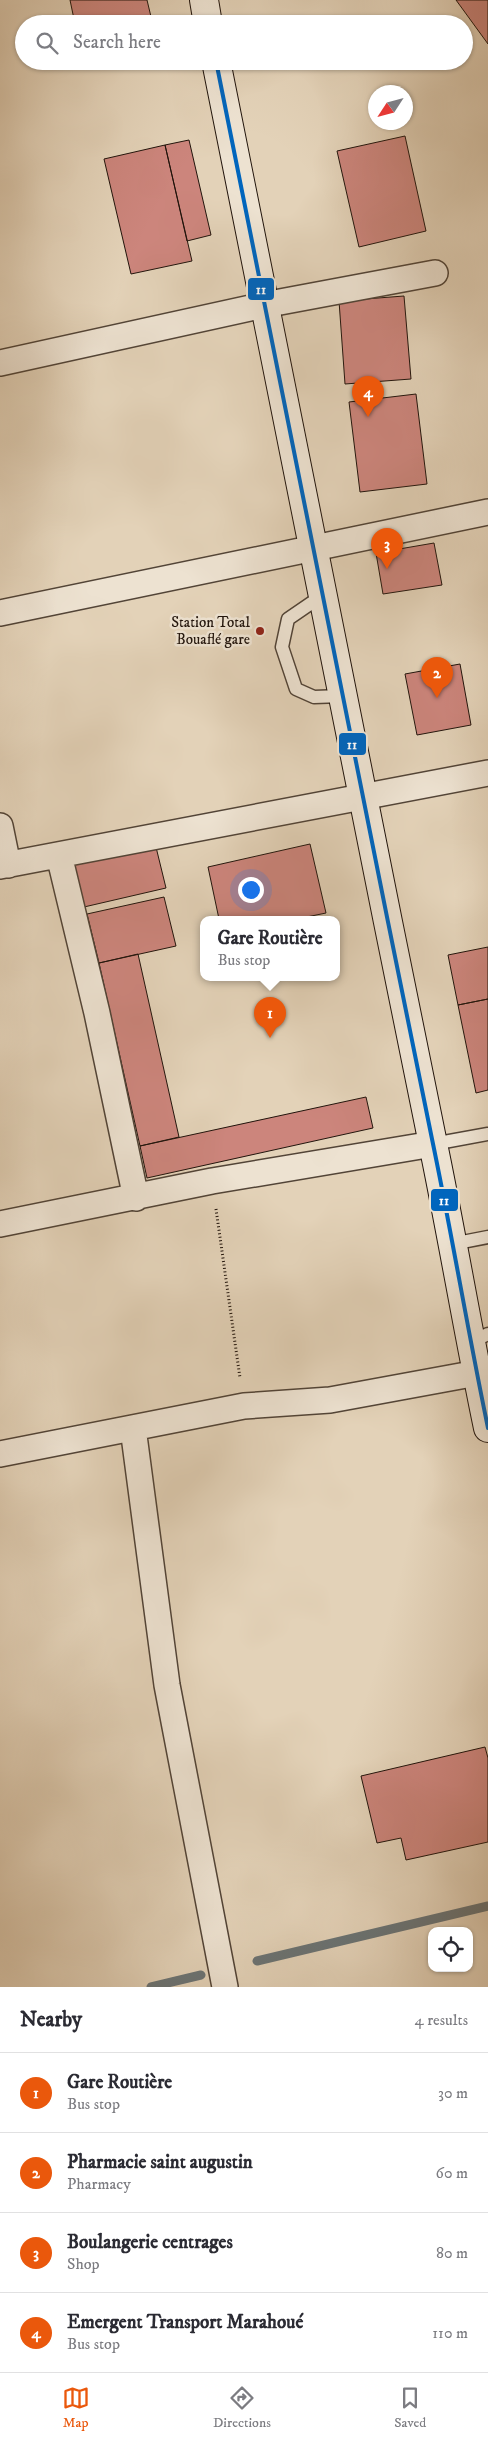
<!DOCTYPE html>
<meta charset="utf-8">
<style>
body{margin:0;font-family:"IM FELL DW Pica",serif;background:#f2f2f3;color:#2b2b33}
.controls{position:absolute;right:15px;bottom:15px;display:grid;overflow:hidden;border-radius:10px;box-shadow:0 1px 4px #0004}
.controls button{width:45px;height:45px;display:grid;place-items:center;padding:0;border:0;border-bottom:1px solid #e1e1e2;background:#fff;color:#2b2b33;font:25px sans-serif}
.compass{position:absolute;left:368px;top:85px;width:45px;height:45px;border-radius:50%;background:#fff;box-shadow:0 1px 4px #0004;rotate:234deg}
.you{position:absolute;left:250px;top:889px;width:18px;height:18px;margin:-12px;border:4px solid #fff;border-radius:50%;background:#1a73e8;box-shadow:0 0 0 8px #1a73e833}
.badge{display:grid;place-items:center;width:32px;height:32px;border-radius:50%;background:#ea580c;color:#fff;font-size:16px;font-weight:700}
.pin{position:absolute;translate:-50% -41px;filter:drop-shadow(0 1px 2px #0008)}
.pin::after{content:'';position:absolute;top:26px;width:18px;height:15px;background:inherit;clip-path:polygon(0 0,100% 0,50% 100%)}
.popup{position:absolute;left:200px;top:916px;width:140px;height:65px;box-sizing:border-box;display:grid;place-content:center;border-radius:10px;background:#fff;filter:drop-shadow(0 1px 4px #0005);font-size:16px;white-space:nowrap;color:#7c7c81}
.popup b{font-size:19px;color:#2b2b33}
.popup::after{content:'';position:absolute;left:50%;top:100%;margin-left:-10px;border:10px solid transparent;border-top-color:#fff}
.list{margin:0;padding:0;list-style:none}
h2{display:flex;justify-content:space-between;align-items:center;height:65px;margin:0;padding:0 20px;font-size:21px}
h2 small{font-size:16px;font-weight:400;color:#7c7c81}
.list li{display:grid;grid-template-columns:32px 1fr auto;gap:15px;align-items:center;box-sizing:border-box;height:80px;padding:0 20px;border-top:1px solid #e1e1e2}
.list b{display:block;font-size:19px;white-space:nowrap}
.list p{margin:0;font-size:16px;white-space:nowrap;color:#7c7c81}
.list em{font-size:16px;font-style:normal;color:#7c7c81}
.icon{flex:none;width:28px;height:28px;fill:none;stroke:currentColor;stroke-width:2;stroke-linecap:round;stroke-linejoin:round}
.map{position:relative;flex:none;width:488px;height:1987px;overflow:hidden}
.search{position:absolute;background:#fff;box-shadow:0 1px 4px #0004;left:15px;right:15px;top:15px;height:55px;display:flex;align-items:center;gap:12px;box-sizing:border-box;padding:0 18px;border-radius:28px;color:#7c7c81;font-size:19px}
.sheet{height:385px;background:#fff}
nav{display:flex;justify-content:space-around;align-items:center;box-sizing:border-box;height:70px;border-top:1px solid #e1e1e2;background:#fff;font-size:14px;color:#7c7c81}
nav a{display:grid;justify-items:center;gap:2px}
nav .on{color:#ea580c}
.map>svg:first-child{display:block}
</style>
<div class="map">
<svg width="488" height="1987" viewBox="0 0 488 1987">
<rect width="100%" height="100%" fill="#e3d2b8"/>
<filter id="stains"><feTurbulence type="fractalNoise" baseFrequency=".004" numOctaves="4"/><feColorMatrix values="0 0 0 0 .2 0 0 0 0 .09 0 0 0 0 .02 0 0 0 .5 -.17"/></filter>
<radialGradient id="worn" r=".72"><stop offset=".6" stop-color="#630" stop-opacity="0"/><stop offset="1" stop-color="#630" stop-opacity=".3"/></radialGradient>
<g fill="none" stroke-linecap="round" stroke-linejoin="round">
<path stroke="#6b7475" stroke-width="9" d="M257 1961 488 1906
M151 1987 201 1975"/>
</g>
<path fill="#cc857c" stroke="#21140c" d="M70 0H147L152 21 139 24H75Z
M456 0H488V44Z
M405 136 426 231 359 247 337 151Z
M189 140 211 235 187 241 165 145Z
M165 145 192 261 131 274 104 159Z
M404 296 411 379 345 384 339 301Z
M416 394 427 484 360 492 349 402Z
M434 543 442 585 383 594 376 553Z
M460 664 471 725 417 735 405 674Z
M155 843 166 888 84 907 73 862Z
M310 844 326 913 297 919H219L208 867Z
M164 897 176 946 99 963 87 914Z
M488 947V999L458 1005 448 955Z
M138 954 179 1137 140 1146 99 963Z
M488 999V1090L476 1093 458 1005Z
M366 1097 373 1128 147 1178 140 1146Z
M485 1747 488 1758V1842L406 1860 401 1838 377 1843 361 1776Z"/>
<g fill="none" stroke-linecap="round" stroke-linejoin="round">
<defs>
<path id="service" d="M323 595 288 619 282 647 296 689 314 697 342 696
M433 1144 488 1134
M452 1244 488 1237
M471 1342 488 1334"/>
<path id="minor" d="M0 363 264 305 435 273
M0 613 488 512
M0 826 8 865
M59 855 97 1013 136 1198
M0 866 488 773
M0 1224 212 1181 433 1144
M133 1428 167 1685 225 1987
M0 1454 244 1406 330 1400 477 1373"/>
<path id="secondary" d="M204 0 208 24
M216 61C287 421 359 780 432 1139 452 1235 468 1332 488 1428"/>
</defs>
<use href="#service" stroke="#524437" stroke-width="15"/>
<use href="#minor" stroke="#524437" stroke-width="28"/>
<use href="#secondary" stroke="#21140c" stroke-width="30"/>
<path stroke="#21140c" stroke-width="3" stroke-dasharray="1 2.5" stroke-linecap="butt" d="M216 1209 240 1378"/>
<use href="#service" stroke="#ede2d1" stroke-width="12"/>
<use href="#minor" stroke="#ede2d1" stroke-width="25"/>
<use href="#secondary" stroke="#ede2d1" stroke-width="28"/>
<defs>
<path id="bus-1" d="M216 61C287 421 359 780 432 1139 452 1235 468 1332 488 1428"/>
</defs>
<use href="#bus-1" stroke="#ede2d1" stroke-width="8"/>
<use href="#bus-1" stroke="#0065bd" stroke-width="4"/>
</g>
<circle fill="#8f2418" stroke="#ede2d1" stroke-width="2" cx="260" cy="631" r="5"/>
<g text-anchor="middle" stroke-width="5" stroke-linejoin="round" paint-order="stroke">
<g font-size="15" fill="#21140c" stroke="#ede2d1" text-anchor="end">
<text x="250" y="627">Station Total<tspan x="250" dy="17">Bouaflé gare</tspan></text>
</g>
</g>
<g stroke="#ede2d1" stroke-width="2">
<rect x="247" y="277" width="28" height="24" rx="5" fill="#0065bd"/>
<rect x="338" y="732" width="29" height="24" rx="5" fill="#0065bd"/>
<rect x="430" y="1188" width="29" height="24" rx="5" fill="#0065bd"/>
</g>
<g font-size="14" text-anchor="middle" font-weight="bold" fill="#fff">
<text x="261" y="294">11</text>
<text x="352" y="749">11</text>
<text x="444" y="1205">11</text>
</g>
<rect width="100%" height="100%" filter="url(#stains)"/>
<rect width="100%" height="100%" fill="url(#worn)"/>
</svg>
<div class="controls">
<button><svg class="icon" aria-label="locate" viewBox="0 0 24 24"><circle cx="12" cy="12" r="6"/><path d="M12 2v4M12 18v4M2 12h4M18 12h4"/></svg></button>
</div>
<svg class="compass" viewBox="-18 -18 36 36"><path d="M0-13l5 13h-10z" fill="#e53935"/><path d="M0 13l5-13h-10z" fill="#7c7c81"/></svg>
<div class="you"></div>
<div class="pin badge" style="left:270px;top:1038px">1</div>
<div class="popup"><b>Gare Routière</b>Bus stop</div>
<div class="pin badge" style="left:437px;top:698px">2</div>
<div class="pin badge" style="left:387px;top:569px">3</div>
<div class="pin badge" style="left:368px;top:417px">4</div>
<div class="search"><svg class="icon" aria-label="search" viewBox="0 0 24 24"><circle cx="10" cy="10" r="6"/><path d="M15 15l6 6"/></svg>Search here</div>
</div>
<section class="sheet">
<h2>Nearby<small>4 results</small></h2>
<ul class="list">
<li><span class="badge">1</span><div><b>Gare Routière</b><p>Bus stop</p></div><em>30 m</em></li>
<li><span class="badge">2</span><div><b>Pharmacie saint augustin</b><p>Pharmacy</p></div><em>60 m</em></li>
<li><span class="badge">3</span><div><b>Boulangerie centrages</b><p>Shop</p></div><em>80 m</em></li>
<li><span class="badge">4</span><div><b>Emergent Transport Marahoué</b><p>Bus stop</p></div><em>110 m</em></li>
</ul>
</section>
<nav>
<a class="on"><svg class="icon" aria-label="map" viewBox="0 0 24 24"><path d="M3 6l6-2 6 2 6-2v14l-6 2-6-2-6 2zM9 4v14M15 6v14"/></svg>Map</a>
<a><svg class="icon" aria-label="directions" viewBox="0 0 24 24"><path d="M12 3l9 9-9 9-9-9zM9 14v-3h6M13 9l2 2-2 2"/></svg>Directions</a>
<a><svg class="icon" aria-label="saved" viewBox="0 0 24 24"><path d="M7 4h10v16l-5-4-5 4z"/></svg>Saved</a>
</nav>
